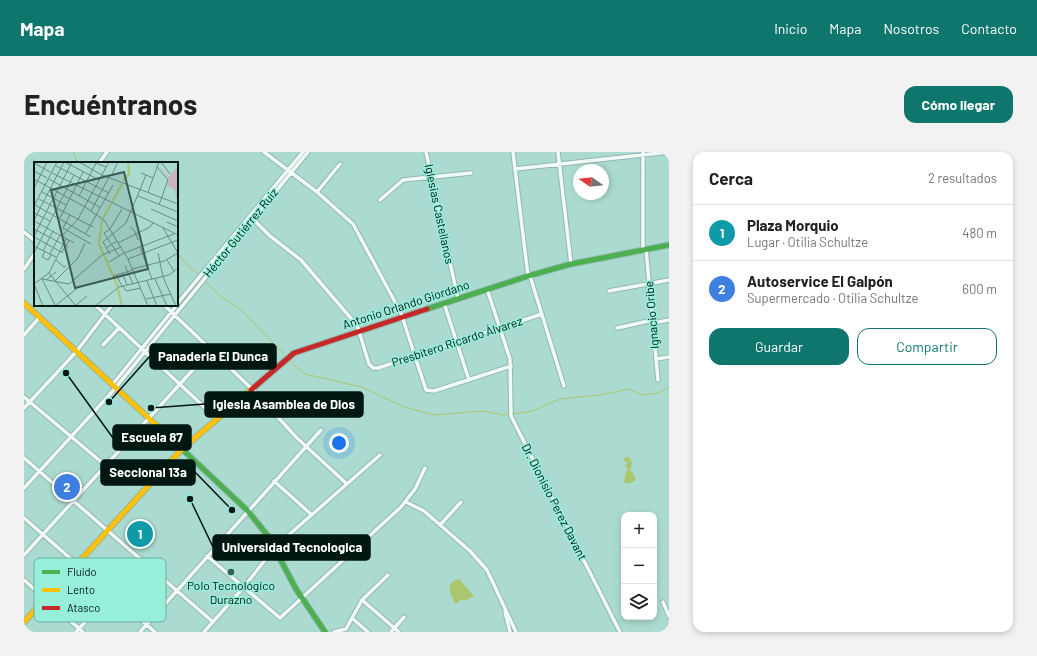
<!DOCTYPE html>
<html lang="es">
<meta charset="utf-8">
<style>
body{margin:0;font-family:Barlow,sans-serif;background:#f2f2f2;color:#202124}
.controls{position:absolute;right:12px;bottom:12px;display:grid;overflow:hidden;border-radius:8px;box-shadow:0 2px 6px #0003}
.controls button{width:36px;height:36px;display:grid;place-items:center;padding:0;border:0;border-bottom:1px solid #e0e0e0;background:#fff;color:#202124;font:20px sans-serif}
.compass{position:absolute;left:549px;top:12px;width:36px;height:36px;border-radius:50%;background:#fff;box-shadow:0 2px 6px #0003;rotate:284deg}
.you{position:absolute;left:315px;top:291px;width:14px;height:14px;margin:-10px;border:3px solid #fff;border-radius:50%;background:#1a73e8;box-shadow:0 0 0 6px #1a73e833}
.badge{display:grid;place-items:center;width:26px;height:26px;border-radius:50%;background:#0f766e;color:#fff;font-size:13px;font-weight:700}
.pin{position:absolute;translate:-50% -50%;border:2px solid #fff;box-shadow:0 1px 4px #0006}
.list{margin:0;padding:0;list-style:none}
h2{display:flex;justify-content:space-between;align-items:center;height:52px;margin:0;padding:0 16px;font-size:17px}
h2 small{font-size:13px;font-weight:400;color:#757577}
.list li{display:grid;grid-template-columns:26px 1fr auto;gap:12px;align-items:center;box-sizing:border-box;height:56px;padding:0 16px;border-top:1px solid #e0e0e0}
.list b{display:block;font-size:15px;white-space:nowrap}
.list p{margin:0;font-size:13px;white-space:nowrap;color:#757577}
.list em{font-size:13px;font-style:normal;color:#757577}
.actions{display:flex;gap:8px;padding:12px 16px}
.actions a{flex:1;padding:9px 0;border:1px solid #0f766e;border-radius:12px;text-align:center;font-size:14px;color:#0f766e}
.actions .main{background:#0f766e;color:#fff}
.icon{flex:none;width:22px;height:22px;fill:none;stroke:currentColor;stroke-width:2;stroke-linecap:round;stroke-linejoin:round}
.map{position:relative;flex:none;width:645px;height:480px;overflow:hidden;border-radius:12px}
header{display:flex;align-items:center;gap:24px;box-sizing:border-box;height:56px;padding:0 20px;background:#0f766e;color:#fff}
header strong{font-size:19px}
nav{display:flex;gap:22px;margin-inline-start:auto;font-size:14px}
.intro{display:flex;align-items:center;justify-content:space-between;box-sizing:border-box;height:96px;padding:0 24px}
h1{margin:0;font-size:28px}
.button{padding:10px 18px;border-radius:12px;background:#0f766e;color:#fff;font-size:14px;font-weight:700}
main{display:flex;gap:24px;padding:0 24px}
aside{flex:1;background:#fff;border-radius:12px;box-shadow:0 2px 6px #0003}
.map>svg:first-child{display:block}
</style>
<header>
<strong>Mapa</strong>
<nav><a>Inicio</a><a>Mapa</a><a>Nosotros</a><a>Contacto</a></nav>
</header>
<div class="intro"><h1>Encuéntranos</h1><a class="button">Cómo llegar</a></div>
<main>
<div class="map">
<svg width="645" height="480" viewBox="0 0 645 480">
<rect width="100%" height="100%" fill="#abdbd0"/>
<path fill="#aac76d" d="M602 305 606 306 608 311 606 319H608L612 328 605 332 600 330 602 319H605L601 314 604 310 599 309Z
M435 427 450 444 440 449 438 447 432 452C426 444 420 430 435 427Z"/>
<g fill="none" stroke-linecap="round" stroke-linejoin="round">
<path stroke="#aac76d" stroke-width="1" d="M49 0 54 11
M153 101 164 114 176 123
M181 129 195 143 216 157 260 202
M264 208 281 222 338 235 378 254 409 263 459 259 479 263 486 262
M489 262 509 259 536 247 576 243 605 237 618 243 634 241 645 235"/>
<defs>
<path id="street" d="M240 0 293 40 329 72 377 161 402 238 410 239 487 214
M402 0 434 147
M489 0 504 124
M534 0 547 112
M75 11 83 0
M491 17 645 0
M293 40 316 12
M356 48 379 28 447 21
M226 64 246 84 277 108 331 171 334 176 345 212 349 216H354L518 162
M0 80 10 88
M622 97 634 228
M619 98V0
M0 117 11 101
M506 124 540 234
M463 137 486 207 487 264 596 480
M585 139 645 128
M420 151 445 228
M153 152 279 0
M71 153 192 266
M140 153 227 236 273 286 323 332
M629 171 645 168
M593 176 629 168
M0 183 15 166
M79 193 95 176
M632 207 645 205
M88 233 153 153
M0 245 82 314
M0 256 52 200 88 153
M0 306 189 470
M250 329 288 363
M0 336 88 240 284 0
M382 350 400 359 446 399 463 418 492 480
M0 366 131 480
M416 373 437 350
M0 403 187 198
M183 404 256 466 377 355 391 337 401 316
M0 428 59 480
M338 448 375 480
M639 450 645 464
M481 460 486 480
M329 467 344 480
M52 480 118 408
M116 480 297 278
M180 480 220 435 251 395 356 303
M310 480 322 477 338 448 364 423
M367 480 380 465"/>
<path id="fast" d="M403 157 504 124 547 112 645 93
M143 283 223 358 244 384 272 437 301 480"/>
<path id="slow" d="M0 151 143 283
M0 470 158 297 227 238"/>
<path id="jam" d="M227 238 270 201 403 157"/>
</defs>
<use href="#street" stroke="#92b7af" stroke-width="5.5"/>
<use href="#fast" stroke="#92b7af" stroke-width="7"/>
<use href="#slow" stroke="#92b7af" stroke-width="7"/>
<use href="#jam" stroke="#92b7af" stroke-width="7"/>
<use href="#street" stroke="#f2faf8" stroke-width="3.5"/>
<use href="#fast" stroke="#4caf50" stroke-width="5"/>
<use href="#slow" stroke="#ffc107" stroke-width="5"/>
<use href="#jam" stroke="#c62828" stroke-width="5"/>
</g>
<circle fill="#3c5c54" stroke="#97efda" stroke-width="1.5" cx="207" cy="420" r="4"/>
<g text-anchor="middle" stroke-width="3" stroke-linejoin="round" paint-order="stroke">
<g font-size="12" fill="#001712" stroke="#97efda">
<text transform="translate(415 62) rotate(78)" y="4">Iglesias Castellanos</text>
<text transform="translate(217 81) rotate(-51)" y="4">Héctor Gutiérrez Ruiz</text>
<text transform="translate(382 153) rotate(-18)" y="4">Antonio Orlando Giordano</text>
<text transform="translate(628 163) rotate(-95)" y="4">Ignacio Oribe</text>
<text transform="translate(433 190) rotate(-18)" y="4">Presbítero Ricardo Álvarez</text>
<text transform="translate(530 350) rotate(63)" y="4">Dr. Dionisio Perez Davant</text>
</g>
<g font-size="12" fill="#001712" stroke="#97efda">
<text x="207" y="438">Polo Tecnológico<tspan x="207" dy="14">Durazno</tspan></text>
</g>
</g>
<g transform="translate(10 10)">
<rect width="144" height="144" fill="#abdbd0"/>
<path d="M124 3 135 15 144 4V41L140 27 133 23 135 17Z" fill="#cab2bc"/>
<path fill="none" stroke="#aac76d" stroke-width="2" d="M89 19 95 12 94 0M78 40 88 22M69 56 77 42M68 58 65 82 84 125M84 127 88 144"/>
<path fill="none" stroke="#678d84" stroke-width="1" d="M31 0 65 18M45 0 68 13 144 42M127 0 136 12M0 1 16 10M22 4 75 31M123 5 134 18 125 43M0 9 13 16M18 11 144 73M107 11 119 16M77 14 84 0M0 17 51 45 70 58 94 97 114 144M15 17 67 46M0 26 13 0M8 30 32 43M114 30 125 0M45 34 62 1 72 5M104 34 144 50M5 37 59 65M1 43 57 75M0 44 23 0M117 47 144 59M57 49 75 15M0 51 16 59M36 53 29 66 57 82M26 56 49 10M0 58 30 0M0 59 40 81M133 60 144 65M96 65 100 68 104 78M129 66 144 91M0 67 34 85M52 71 79 23M0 74 38 0M28 74 44 57 75 0M0 75 29 91M84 81 116 65 119 61M0 84 22 95M106 85 118 117M72 86 83 79M9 89 19 69M11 89 8 95 14 98 17 93M28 90 35 78M0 91 40 13M90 91 140 72M124 91 129 115 142 144M16 92 26 73M76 92 69 80 92 61 112 13M85 94 70 71 76 67 88 47M94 97 144 78M22 98 30 105 32 104M133 98 140 109M75 100 90 91M91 104 99 122M98 107 130 99 144 91M15 111 42 144M88 111 93 123M82 113 88 124M79 114 99 108M8 117 35 122 68 93 87 85M8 117 21 143M121 117 133 144M12 118 22 110M21 119 44 96 51 81M113 119 123 144M0 122 15 111 32 77M0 122 9 144M89 124 92 129 107 126M112 137 137 132M21 144 46 124M41 144 53 134M61 144 85 125 135 113 144 106"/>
<path fill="#3c5c54" fill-opacity="0.15" stroke="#3c5c54" stroke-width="2" d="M90 10 114 107 41 126 17 28Z"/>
<rect width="144" height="144" fill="none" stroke="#001712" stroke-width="2"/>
</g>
<rect x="10" y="406" width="132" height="64" rx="6" fill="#97efda" stroke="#6aae9e" stroke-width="1"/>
<rect x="18" y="418" width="18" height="4" fill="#4caf50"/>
<rect x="18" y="436" width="18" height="4" fill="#ffc107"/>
<rect x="18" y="454" width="18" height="4" fill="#c62828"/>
<g font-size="11" fill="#001712">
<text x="43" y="424">Fluido</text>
<text x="43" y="442">Lento</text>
<text x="43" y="460">Atasco</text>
</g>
<path fill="none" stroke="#001712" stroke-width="1.5" d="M85 250L126 204M127 256L181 252M42 221L89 286M208 358L171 320M166 347L189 395"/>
<g fill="#001712" stroke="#97efda" stroke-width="1.5">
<circle cx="85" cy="250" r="4"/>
<circle cx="127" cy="256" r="4"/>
<circle cx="42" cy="221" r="4"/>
<circle cx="208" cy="358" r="4"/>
<circle cx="166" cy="347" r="4"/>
</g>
<g fill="#001712" stroke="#001712" stroke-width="1.5">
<rect x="126" y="192" width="126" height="25" rx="4"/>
<rect x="181" y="240" width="158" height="25" rx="4"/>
<rect x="89" y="273" width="78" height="25" rx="4"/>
<rect x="77" y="308" width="94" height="25" rx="4"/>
<rect x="189" y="383" width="157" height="25" rx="4"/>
</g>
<g font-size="13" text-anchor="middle" font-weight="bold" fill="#fff">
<text x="189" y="209">Panaderia El Dunca</text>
<text x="260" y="257">Iglesia Asamblea de Dios</text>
<text x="128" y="290">Escuela 87</text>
<text x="124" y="325">Seccional 13a</text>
<text x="268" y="400">Universidad Tecnologica</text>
</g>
</svg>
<div class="controls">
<button>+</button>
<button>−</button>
<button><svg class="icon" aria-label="layers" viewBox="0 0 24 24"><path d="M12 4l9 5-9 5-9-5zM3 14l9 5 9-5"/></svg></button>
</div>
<svg class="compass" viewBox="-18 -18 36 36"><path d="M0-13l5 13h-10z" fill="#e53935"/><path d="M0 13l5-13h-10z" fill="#757577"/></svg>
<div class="you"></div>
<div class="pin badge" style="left:116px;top:382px;background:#0f9aa8">1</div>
<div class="pin badge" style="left:43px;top:335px;background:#3f7fe0">2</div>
</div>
<aside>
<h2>Cerca<small>2 resultados</small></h2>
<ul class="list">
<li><span class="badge" style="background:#0f9aa8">1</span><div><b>Plaza Morquio</b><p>Lugar · Otilia Schultze</p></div><em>480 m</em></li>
<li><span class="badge" style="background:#3f7fe0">2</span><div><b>Autoservice El Galpón</b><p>Supermercado · Otilia Schultze</p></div><em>600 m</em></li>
</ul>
<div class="actions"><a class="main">Guardar</a><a>Compartir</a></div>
</aside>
</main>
